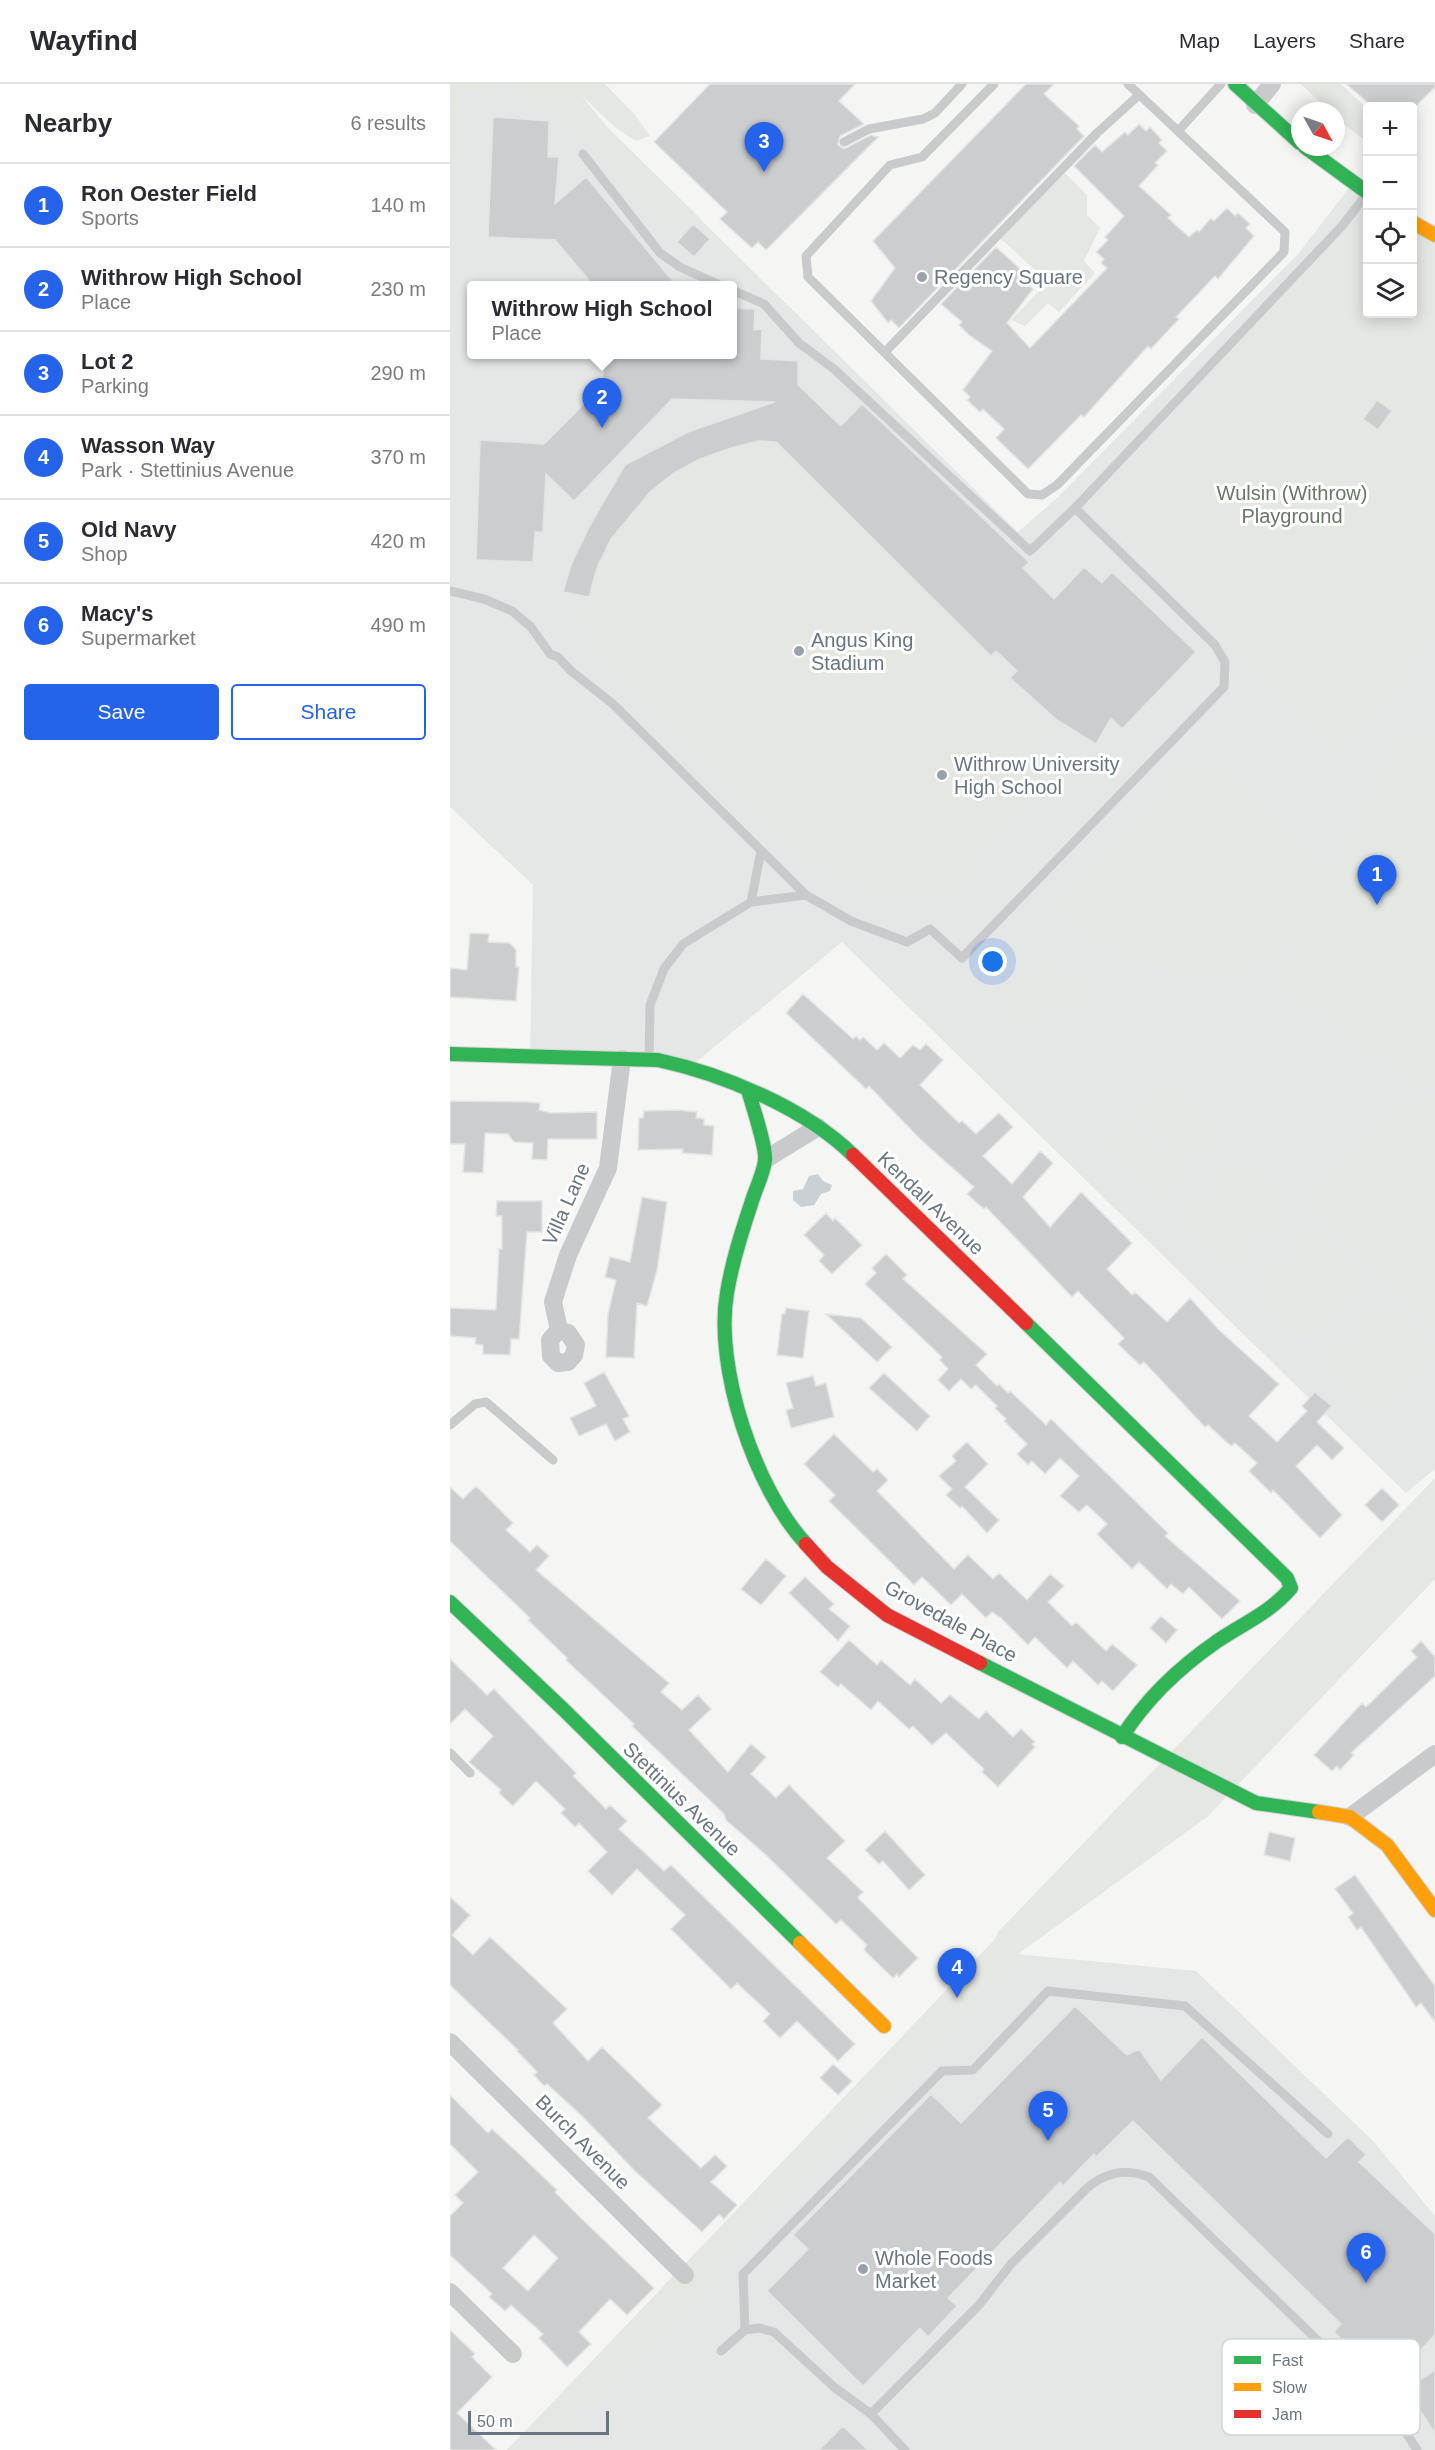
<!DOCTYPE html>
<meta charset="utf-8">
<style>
body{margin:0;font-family:Helvetica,sans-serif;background:#f7f7f7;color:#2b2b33}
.controls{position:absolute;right:18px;top:18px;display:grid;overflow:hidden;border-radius:6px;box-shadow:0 3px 15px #0003}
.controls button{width:54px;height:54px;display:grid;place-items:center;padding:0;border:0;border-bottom:2px solid #e1e1e2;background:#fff;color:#2b2b33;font:30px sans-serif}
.compass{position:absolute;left:841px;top:18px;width:54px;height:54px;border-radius:50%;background:#fff;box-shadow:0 3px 15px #0003;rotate:130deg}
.scale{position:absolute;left:18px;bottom:15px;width:141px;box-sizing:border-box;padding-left:6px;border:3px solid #677682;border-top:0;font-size:16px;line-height:21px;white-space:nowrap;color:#677682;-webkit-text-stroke:4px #fff;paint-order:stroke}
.you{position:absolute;left:543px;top:878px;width:21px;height:21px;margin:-15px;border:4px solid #fff;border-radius:50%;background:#1a73e8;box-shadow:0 0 0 9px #1a73e833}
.badge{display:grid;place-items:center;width:39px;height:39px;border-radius:50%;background:#2563eb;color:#fff;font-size:20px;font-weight:700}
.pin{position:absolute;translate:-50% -50px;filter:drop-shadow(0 2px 3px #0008)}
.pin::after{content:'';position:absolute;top:32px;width:21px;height:18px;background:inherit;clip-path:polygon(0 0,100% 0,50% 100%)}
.popup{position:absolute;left:17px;top:197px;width:270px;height:78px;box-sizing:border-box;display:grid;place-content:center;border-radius:6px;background:#fff;filter:drop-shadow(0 2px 4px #0005);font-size:20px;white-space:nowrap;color:#7c7c81}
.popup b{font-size:22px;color:#2b2b33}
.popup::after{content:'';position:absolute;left:50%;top:100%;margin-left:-12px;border:12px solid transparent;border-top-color:#fff}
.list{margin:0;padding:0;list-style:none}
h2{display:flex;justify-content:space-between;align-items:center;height:78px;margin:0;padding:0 24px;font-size:26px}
h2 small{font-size:20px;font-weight:400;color:#7c7c81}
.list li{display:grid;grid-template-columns:39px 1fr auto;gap:18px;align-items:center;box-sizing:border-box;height:84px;padding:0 24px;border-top:2px solid #e1e1e2}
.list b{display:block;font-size:22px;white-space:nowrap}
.list p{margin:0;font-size:20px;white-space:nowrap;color:#7c7c81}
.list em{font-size:20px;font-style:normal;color:#7c7c81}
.actions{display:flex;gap:12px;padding:18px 24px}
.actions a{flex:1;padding:14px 0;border:2px solid #2563eb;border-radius:6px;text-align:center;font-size:21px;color:#2563eb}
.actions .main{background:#2563eb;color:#fff}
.icon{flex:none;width:33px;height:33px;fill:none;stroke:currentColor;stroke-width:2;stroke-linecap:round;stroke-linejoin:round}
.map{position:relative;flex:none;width:985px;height:2366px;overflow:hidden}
header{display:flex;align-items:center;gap:36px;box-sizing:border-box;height:84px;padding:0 30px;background:#fff;border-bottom:2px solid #e1e1e2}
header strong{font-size:28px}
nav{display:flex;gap:33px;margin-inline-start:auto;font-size:21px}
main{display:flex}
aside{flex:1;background:#fff}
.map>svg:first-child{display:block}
</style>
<header>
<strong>Wayfind</strong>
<nav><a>Map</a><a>Layers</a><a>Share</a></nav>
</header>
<main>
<aside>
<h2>Nearby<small>6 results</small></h2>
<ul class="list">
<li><span class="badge">1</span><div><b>Ron Oester Field</b><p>Sports</p></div><em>140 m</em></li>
<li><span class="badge">2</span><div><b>Withrow High School</b><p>Place</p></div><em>230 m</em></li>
<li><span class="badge">3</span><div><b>Lot 2</b><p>Parking</p></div><em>290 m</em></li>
<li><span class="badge">4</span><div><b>Wasson Way</b><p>Park · Stettinius Avenue</p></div><em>370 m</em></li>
<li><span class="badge">5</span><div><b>Old Navy</b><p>Shop</p></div><em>420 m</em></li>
<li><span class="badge">6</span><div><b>Macy's</b><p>Supermarket</p></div><em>490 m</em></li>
</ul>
<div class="actions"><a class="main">Save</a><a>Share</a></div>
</aside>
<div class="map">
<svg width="985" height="2366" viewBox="0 0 985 2366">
<rect width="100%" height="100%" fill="#f5f5f4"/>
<path fill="#e5e6e6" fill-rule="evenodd" d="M0 0H113L568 448 608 413 848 170 903 99 917 109V126L899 147 643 426 884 659 985 552V1385L956 1409 392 858 240 983 80 973 83 801 0 723ZM21 202H282V270H21Z
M556 1869 746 1887 924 2058 985 2132V2366H82Z"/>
<path fill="#e4e7e2" d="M0 0H50L12 8 0 106Z
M58 0H155L185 31 200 52 186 57 166 44 131 11 158 44 250 134 222 142 132 42Z
M851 0H891L917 24V58L886 34V27H879Z
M615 89 637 111V131L650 144 634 177 645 189 609 228 598 219 575 242 561 236 598 198 551 155Z
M917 126 918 230H962L963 138 985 151V552L884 659 643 426Z
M305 330 563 549 537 577 599 640 577 662 573 693 567 714 529 770 494 805 452 814 380 785 356 768 155 572 136 530 139 513 121 481C148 423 176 373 238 348 259 340 283 336 305 330Z
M981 650 985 652V1000L979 1002 834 900 856 849 782 891 737 888 684 872 634 838 614 816 740 685 750 695 757 688 772 689 881 794 958 656Z
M592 872 632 909 601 926Z
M579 883 591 937 556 933Z
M712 1005 761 1052 739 1074 691 1028Z
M985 1014V1237L863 1112 910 1063 955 1024Z
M680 1039 728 1085 706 1107 658 1061Z
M787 1078 835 1124 813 1146 765 1100Z
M754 1111 802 1157 780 1180 732 1133Z
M862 1150 909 1197 888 1219 840 1172Z
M829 1183 877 1230 855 1252 807 1206Z
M935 1222 984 1269 963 1291 914 1245Z
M903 1256 952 1302 930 1325 881 1279Z
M985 1394V1495L757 1733 564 1873 93 2366H57L546 1854 547 1849Z"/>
<path fill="#cad1d4" d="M368 1090 373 1097 382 1101 380 1107 371 1110 364 1121 351 1123 343 1116V1107L353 1105 359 1092Z"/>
<path fill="#cccdce" stroke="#e4e4e4" stroke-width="1.5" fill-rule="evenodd" d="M260 0H405L389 17 414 40 390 52 388 61 394 65 421 51 428 53 316 166 308 158 302 164 270 135 277 128 204 58Z
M576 0H604L594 10 629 42 627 45 634 52 449 244 441 236 438 239 421 217 445 184 423 157Z
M896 0H985V3L966 22H922Z
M43 33 99 37 98 73H109L105 120 136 93 226 201H143L105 156 38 153Z
M689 40 696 47 700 43 712 56 709 59 717 67 705 79 708 81 689 102 721 131 718 134 739 153 747 146 749 148 761 134 764 137 777 124 785 132 788 129 800 140 796 144 804 152 768 195 765 192 726 233 729 235 701 265 698 262 634 333 631 331 578 385 546 354 554 345 533 325 530 328 517 316 520 313 513 306 542 267 519 251 509 241 512 238 491 220 546 163 579 193 575 198 583 205 557 239 580 264 657 184 651 179 654 175 646 168 658 156 655 153 674 132 624 82 645 61 652 68 675 48 678 51Z
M243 140 260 155 244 173 227 158Z
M282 224 305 225 304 246 312 245 311 275 348 277V301L391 342 412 320 579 478 573 484 604 515 634 483 652 499 662 488 746 568 672 645 661 634 646 660 607 636 560 594 567 587 546 567 541 572 326 358 309 357 281 364 250 375 224 389 200 408 161 455 147 484 139 513 113 508 121 481 139 443 175 381 238 348 325 318 222 315 124 417 96 390 93 448H85L83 478 26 476 30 356 94 360 152 302 154 270H282Z
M927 316 942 327 928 346 913 335Z
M20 849 39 850 38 858 60 859 66 866V883H69L66 917 0 913V884L17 886Z
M353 910 403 955 406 952 410 956 413 953 427 966 434 959 450 974 463 961 470 966 476 960 493 976 470 1001 509 1039 512 1037 526 1050 549 1029 563 1043 533 1072 562 1100 590 1067 603 1079 573 1113 600 1143 631 1108 682 1159 657 1185 682 1211 685 1208 717 1238 740 1214 769 1246 829 1300 799 1332 827 1358 857 1327 852 1322 865 1308 882 1322 867 1338 894 1364 882 1376 867 1361 846 1382 892 1431 870 1454 823 1406 821 1409 799 1387 807 1379 785 1359 781 1362 758 1341 755 1343 694 1278 690 1281 668 1260 674 1254 628 1207 622 1213 536 1123 534 1125 517 1110 524 1103 470 1055 419 1002 416 1005 336 929Z
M0 1017 76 1018 90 1019 89 1026 100 1029 147 1028V1055H98L97 1076 82 1075 83 1059 64 1058 58 1050 35 1049 33 1089 13 1088 15 1060H0Z
M228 1026 247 1028 246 1034 254 1035V1041L264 1042 262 1071 232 1069 233 1065 188 1066 189 1034H193L194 1027Z
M192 1113 217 1118 207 1186 197 1222 187 1219 184 1274 156 1273 158 1230 166 1196 155 1193 160 1173 180 1178Z
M47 1117H92V1148H77L69 1255H61L60 1271 33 1270V1261L25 1260 26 1254 0 1252V1224L46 1226 49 1165H52V1132H46Z
M376 1129 383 1137 385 1134 412 1161 382 1190 369 1177 374 1171 354 1151Z
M436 1170 457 1191 453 1195 537 1270 526 1281 547 1302 549 1300 558 1309 560 1307 596 1341 601 1335 718 1449 715 1452 790 1517 772 1535 739 1503 733 1510 721 1500 717 1505 689 1478 682 1485 647 1450 657 1440 637 1421 629 1428 610 1412 629 1392 610 1374 595 1390 582 1377 578 1381 567 1370 577 1360 554 1337 556 1335 545 1324 547 1322 526 1301 521 1305 511 1295 499 1307 488 1296 498 1285 490 1276 492 1273 415 1200 426 1189 422 1184Z
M336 1224 359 1227 353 1274 327 1271 332 1230H335Z
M376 1230 411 1234 442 1263 427 1278Z
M154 1288 179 1332 173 1335 180 1348 165 1357 156 1340 129 1352 120 1334 146 1322 134 1299Z
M434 1289 480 1332 467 1347 419 1304Z
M363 1292 366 1302 376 1299 384 1333 341 1344 336 1326 343 1324 336 1299Z
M384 1350 423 1388 427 1385 438 1396 427 1407 504 1485 518 1471 543 1495 549 1489 577 1516 600 1490 614 1502 598 1518 622 1542 626 1538 656 1567 662 1560 687 1581 663 1607 652 1597 648 1601 623 1577 617 1584 585 1553 578 1561 551 1534 542 1528 536 1534 512 1510 501 1521 472 1493 464 1501 379 1417 385 1411 354 1380Z
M517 1358 538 1380 515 1403 549 1436 537 1449 512 1422 510 1424 496 1411 502 1405 489 1392 506 1377 502 1372Z
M26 1402 63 1439 56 1446 80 1468 87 1461 99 1472 86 1486 219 1599 211 1608 232 1626 248 1611 261 1625 239 1646 278 1688 301 1660 316 1673 301 1690 326 1714 339 1701 395 1757 377 1774 413 1808 408 1813 410 1816 468 1874 449 1893 447 1890 443 1894 414 1866 417 1861 391 1836 386 1840 316 1771 276 1736 274 1730 182 1642 184 1640 116 1576 117 1574 78 1536 80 1534 0 1457V1403L13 1415Z
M932 1404 949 1421 932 1438 915 1421Z
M316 1475 336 1492 311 1521 291 1505Z
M355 1493 384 1520 379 1525 400 1542 388 1557 339 1509Z
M711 1532 727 1546 716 1559 700 1544Z
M399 1556 427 1581 431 1576 460 1601 465 1595 491 1619 500 1611 529 1635 536 1627 563 1653 571 1645 585 1658 582 1660 585 1663 548 1703 532 1688 534 1685 496 1649 482 1661 463 1642 459 1645 428 1617 421 1626 391 1600 388 1603 370 1588Z
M971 1557 985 1573V1592L901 1669 904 1671 890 1686 887 1682 882 1687 864 1671 912 1619 916 1623 967 1573 961 1567Z
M0 1575 37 1611 44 1605 126 1689 123 1692 156 1725 160 1721 177 1737 169 1745 214 1787 221 1781 405 1960 388 1977 347 1937 330 1954 313 1937 320 1930 287 1899 281 1905 221 1845 235 1831 187 1785 162 1811 138 1787 157 1768 129 1739 125 1743 111 1729 115 1725 86 1697 63 1722 49 1709 51 1706 19 1678 43 1652 15 1625 0 1640Z
M435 1747 475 1791 459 1806 433 1777 429 1780 415 1766Z
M819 1748 845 1754 840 1777 814 1771Z
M905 1791 985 1902V1938L971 1919 966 1923 911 1843 907 1846 898 1833 903 1829 885 1805Z
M0 1813 20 1831 2 1851 23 1871 40 1853 117 1925 103 1939 138 1977 152 1963 212 2021 198 2034 251 2084 265 2071 277 2082 261 2098 287 2121 274 2135 269 2130 252 2148 186 2088 132 2032 97 2000 94 2002 84 1991 87 1988 67 1967 68 1966 0 1901Z
M625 1922 677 1971 689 1965 711 1996 752 1953 876 2074 898 2053 916 2071 909 2078 985 2150V2251L944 2294 938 2289 931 2295 884 2248 891 2240 683 2037 646 2073 644 2070 613 2102 610 2098 498 2214 507 2222 478 2253 470 2244 413 2302 317 2207 358 2165 343 2151 481 2010 511 2039Z
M383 1980 402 1997 388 2011 370 1994Z
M0 2011 38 2049 42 2045 66 2067 107 2106 105 2108 135 2138 204 2204 177 2231 160 2215 129 2248 141 2260 117 2283 89 2254 93 2250 61 2221 55 2227 39 2213 42 2210 0 2171V2132L13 2119 5 2111 28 2088 0 2060ZM84 2151 108 2174 78 2207 53 2184Z
M0 2246 25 2270 22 2273 42 2293 7 2329 46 2366H0Z
M985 2286V2349L956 2305Z
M393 2342 418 2366H369Z"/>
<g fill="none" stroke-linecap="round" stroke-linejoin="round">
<defs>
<path id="fast" d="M785 0 850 59
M855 63 918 109
M0 970 208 976C273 990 355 1024 403 1071
M298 1006C302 1020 317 1065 315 1077 313 1091 305 1106 301 1120 291 1150 282 1178 277 1209 264 1283 305 1405 356 1460
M576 1239 837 1494 841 1504C820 1529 792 1540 766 1558 730 1583 696 1615 672 1653
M0 1518 113 1625 350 1859
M530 1579 806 1719 869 1728"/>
<path id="slow" d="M962 138 985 151
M869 1728 900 1733 937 1761 985 1826
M350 1859 434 1942"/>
<path id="jam" d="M403 1071 576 1239
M356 1460 377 1483 437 1531 530 1579"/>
</defs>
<use href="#fast" stroke="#d2d3d3" stroke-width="16"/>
<use href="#slow" stroke="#d2d3d3" stroke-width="16"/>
<use href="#jam" stroke="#d2d3d3" stroke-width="16"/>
<path stroke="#c9cacb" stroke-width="9" d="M544 0 472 73 440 81 356 172 358 193 578 410 592 411 607 401 834 168 835 148 678 0
M728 47 771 0
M394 58 419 45 473 35 485 29 512 0
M133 70 210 169 230 183 272 202
M282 206 314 220 349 259 384 285 580 467 625 424 892 142 916 111
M435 268 647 49 689 11
M0 507 34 515 62 527 81 543 100 570 108 573 120 586 163 620 356 811
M301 818 311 767
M199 975 200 921 214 885 233 860 301 818 356 811 401 837 457 858 480 845 512 874 774 603 775 578 765 561 625 424
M0 1341 25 1320 36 1318 103 1376
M0 1669 20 1689
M295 2246 293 2190 492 1987 523 1986 598 1907 735 1922 878 2050
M271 2267 295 2246 309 2244 324 2248 384 2303 421 2330 455 2366
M421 2330 529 2221 561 2180 636 2105C655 2088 675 2084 699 2093L921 2308 948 2336 967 2366"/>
<path stroke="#c9cacb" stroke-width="18" d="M805 21 822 0
M316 1075 368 1043
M109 1246 118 1249 126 1261 124 1271 118 1278 108 1279 101 1272 100 1256 109 1246 103 1218 118 1171 158 1084 172 975
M900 1733 985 1670
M0 1958 235 2191
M0 2208 63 2270"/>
<use href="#fast" stroke="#30b455" stroke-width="14"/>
<use href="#slow" stroke="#ff9f0a" stroke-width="14"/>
<use href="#jam" stroke="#e5322d" stroke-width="14"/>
</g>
<g fill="#99a2aa" stroke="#fff" stroke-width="2">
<circle cx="472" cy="193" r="6"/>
<circle cx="349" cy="567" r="6"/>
<circle cx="492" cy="691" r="6"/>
<circle cx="413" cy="2185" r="6"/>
</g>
<g text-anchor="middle" stroke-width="6" stroke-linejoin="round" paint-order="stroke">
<g font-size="20" fill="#677682" stroke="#fff" text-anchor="start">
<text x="484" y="200">Regency Square</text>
<text x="361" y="563">Angus King<tspan x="361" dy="23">Stadium</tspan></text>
<text x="504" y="687">Withrow University<tspan x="504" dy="23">High School</tspan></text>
<text x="425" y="2181">Whole Foods<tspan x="425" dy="23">Market</tspan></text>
</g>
<g font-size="20" fill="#697965" stroke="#fff">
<text x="842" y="416">Wulsin (Withrow)<tspan x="842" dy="23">Playground</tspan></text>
</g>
<g font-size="20" fill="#677682" stroke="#fff">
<text transform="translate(481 1119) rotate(44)" y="7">Kendall Avenue</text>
<text transform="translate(116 1120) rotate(-66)" y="7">Villa Lane</text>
<text transform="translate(501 1537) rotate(29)" y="7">Grovedale Place</text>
<text transform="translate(232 1715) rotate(44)" y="7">Stettinius Avenue</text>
<text transform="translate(133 2058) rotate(45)" y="7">Burch Avenue</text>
</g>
</g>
<rect x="772" y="2255" width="198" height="96" rx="9" fill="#fff" stroke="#d1d6da" stroke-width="1.5"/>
<rect x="784" y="2272" width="27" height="8" fill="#30b455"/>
<rect x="784" y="2299" width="27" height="8" fill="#ff9f0a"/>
<rect x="784" y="2326" width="27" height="8" fill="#e5322d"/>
<g font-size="16" fill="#677682">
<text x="822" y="2282">Fast</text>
<text x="822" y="2309">Slow</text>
<text x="822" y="2336">Jam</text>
</g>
</svg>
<div class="controls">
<button>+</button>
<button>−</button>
<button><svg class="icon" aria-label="locate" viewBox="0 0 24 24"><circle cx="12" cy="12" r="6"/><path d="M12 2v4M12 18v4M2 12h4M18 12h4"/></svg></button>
<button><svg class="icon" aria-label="layers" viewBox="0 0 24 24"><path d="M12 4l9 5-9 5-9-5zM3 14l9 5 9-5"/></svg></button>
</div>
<svg class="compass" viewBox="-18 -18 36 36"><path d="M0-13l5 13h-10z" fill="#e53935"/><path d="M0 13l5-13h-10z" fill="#7c7c81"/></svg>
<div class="scale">50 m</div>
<div class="you"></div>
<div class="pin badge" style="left:927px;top:821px">1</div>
<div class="pin badge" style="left:152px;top:344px">2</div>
<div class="popup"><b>Withrow High School</b>Place</div>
<div class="pin badge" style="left:314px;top:88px">3</div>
<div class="pin badge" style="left:507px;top:1914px">4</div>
<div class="pin badge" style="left:598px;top:2057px">5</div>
<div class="pin badge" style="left:916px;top:2199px">6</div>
</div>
</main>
